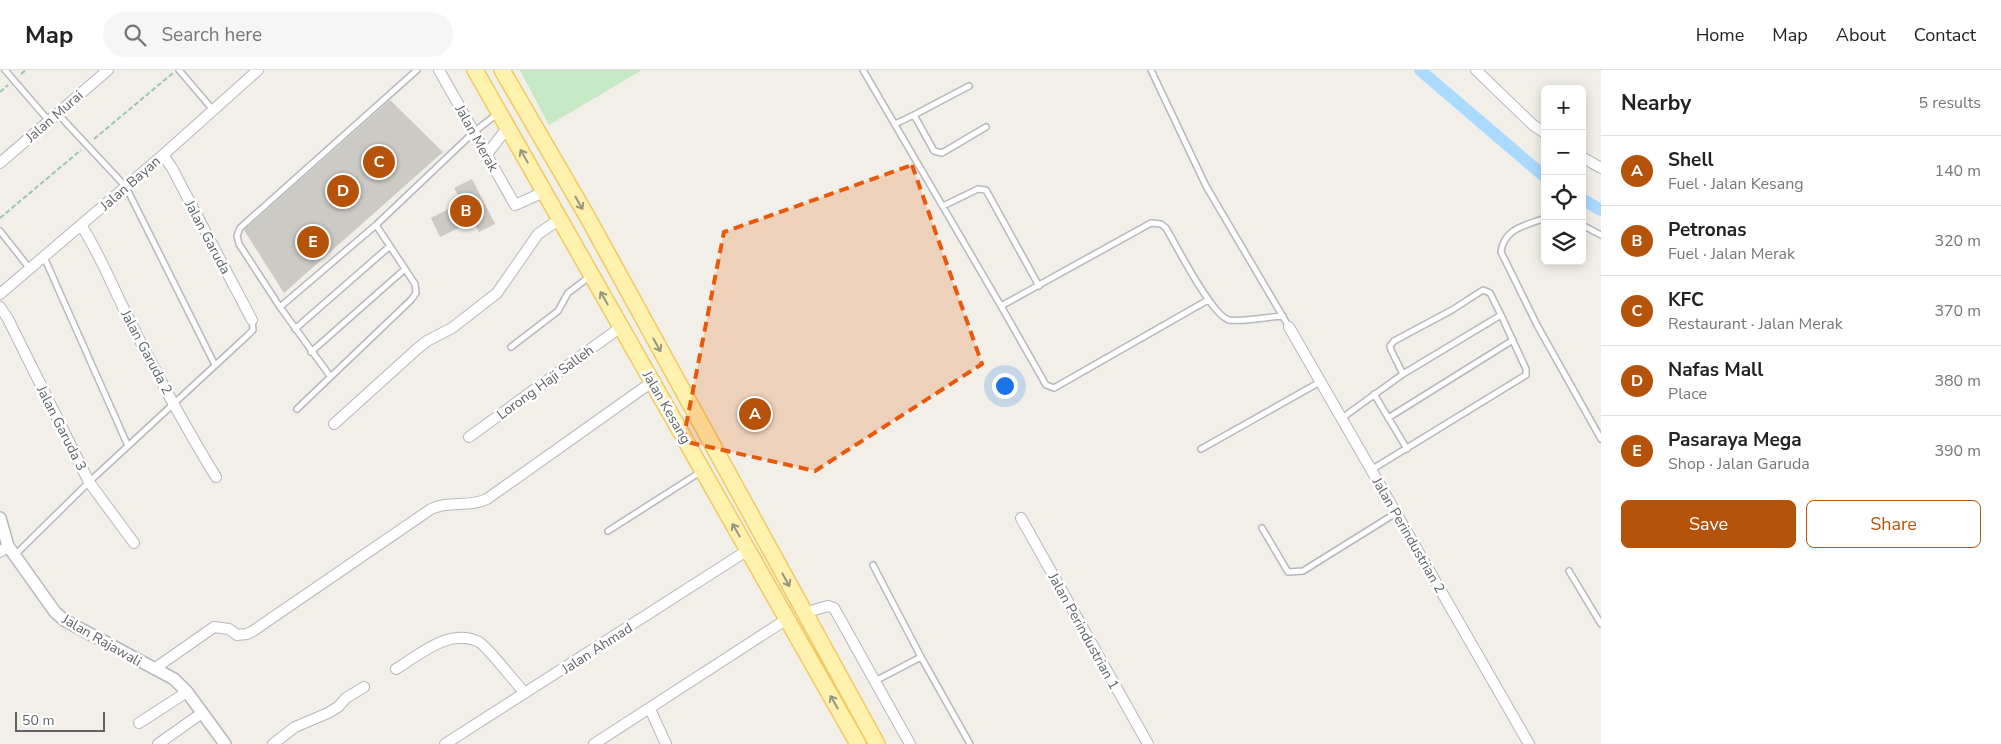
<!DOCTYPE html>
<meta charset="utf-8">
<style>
body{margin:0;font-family:"Nunito Sans",sans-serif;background:#f6f6f6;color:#222}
.controls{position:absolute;right:15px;top:15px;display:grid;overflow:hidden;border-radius:8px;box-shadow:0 2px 12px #0003}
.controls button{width:45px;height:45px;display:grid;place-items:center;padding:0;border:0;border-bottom:1px solid #e0e0e0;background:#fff;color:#222;font:25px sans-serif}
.scale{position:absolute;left:15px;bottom:12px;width:90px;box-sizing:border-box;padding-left:5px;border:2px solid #5f6368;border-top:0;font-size:14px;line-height:18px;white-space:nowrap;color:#5f6368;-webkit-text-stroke:4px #fff;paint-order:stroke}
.you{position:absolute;left:1004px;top:315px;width:18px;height:18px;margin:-12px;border:4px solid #fff;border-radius:50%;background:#1a73e8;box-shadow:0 0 0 8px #1a73e833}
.badge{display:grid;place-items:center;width:32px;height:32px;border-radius:50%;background:#b45309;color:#fff;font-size:16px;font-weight:700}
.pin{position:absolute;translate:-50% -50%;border:2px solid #fff;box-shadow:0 1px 5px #0006}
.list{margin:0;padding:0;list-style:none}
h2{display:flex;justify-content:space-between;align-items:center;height:65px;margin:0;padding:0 20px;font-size:21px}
h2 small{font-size:16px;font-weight:400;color:#767676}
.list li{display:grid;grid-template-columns:32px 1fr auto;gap:15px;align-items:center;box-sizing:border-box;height:70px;padding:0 20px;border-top:1px solid #e0e0e0}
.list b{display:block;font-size:19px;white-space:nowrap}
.list p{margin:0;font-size:16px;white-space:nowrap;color:#767676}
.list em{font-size:16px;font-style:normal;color:#767676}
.actions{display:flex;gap:10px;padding:15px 20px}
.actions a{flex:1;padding:11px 0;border:1px solid #b45309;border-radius:8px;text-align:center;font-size:18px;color:#b45309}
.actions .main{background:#b45309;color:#fff}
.icon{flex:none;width:28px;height:28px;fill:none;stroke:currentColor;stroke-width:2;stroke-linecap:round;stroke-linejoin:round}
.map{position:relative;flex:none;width:1601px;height:674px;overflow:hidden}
header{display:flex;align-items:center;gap:30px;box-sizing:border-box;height:70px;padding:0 25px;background:#fff;border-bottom:1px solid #e0e0e0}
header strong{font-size:24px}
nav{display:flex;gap:28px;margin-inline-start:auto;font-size:18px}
.search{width:350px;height:45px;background:#f6f6f6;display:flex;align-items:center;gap:12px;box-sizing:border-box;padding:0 18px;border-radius:28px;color:#767676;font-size:19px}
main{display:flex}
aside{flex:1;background:#fff}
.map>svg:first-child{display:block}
</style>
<header>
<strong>Map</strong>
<div class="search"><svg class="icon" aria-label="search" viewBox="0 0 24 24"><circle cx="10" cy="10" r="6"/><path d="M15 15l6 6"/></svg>Search here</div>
<nav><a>Home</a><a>Map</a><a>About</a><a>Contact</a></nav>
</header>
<main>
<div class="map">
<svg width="1601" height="674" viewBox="0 0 1601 674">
<rect width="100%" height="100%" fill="#f1efe8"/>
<path fill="#c5e8c5" d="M520 0H642L549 55Z"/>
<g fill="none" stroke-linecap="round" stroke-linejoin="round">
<path stroke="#aadaff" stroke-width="12" d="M1420 0 1545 107
M1582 129 1601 140"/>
</g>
<path fill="#cccac5" d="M390 30 443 82 284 223 244 160Z
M472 109 495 154 479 162 473 151 440 167 431 148 462 132 454 118Z"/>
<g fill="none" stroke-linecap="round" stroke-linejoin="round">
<defs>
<path id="service" d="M5 0 49 51
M179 0 213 40
M863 0 1001 236 1151 153 1161 154 1166 158C1176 175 1212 246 1229 250 1243 252 1267 247 1283 246
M1151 0 1206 116 1289 257
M58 44 126 117 215 295
M914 45 969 16
M895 54 914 45 934 81 942 83 986 57
M943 136 978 119 986 120 1039 216
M1545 148C1525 156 1504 158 1501 182L1537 255 1601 369
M1582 155 1601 165
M0 161 30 199
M44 187 128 376
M1001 236 1046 315 1054 318 1208 230
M280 237 376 155 474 62 497 44
M295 259 390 176
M511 277 558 241 568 223 589 207
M311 282 405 199
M1403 304 1391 280 1390 276 1394 271 1452 240 1483 220 1490 223 1501 245
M330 306 280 237 239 174 237 166 240 158 417 0
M1374 324 1407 379
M297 339 411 230 416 223 415 214 376 155
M1342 348 1403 304 1501 245 1526 299V305L1371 400
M1388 348 1513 270
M1201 379 1320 312
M1262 458 1288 502 1303 501 1396 443
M608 461 702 401
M15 485 89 412 248 265 253 260 252 250
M873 495 921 587 970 674
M1569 501 1601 554
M875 611 921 587"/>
<path id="minor" d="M439 0 515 135 544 122
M1476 0 1533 55 1545 63
M487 84 508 57
M163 85 172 98 252 250
M1582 87 1601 98
M0 93 108 0
M81 155C100 184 112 216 128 247 155 301 184 355 216 407
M0 224 163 85 258 0
M0 237 8 249 89 412 134 473
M1289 257 1529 674
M334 354 417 279 427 271 452 258 497 223 538 164 560 149
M469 367 621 257
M1021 448 1148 674
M0 482 8 476
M804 543 828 536 834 538 910 674
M154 599 214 557 229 559 237 565 247 564 253 561 431 439C449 430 469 438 487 429L652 312
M396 599C419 585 450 557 479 572 488 577 516 614 525 623
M650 639 666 674
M139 653 187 622
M158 674 202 643
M273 674 295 657 328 643 338 637 346 628 364 617
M445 674 748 480
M594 674 787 549"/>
<path id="tertiary" d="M0 448 8 476 55 542 64 550 174 609 187 622 225 674"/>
<path id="primary" d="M475 0 858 674
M502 0 588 148 877 674"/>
</defs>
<use href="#service" stroke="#b5b8bc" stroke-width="8"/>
<use href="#minor" stroke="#b5b8bc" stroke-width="12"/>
<use href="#tertiary" stroke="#b5b8bc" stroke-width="14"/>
<use href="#primary" stroke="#f2c960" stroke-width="18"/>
<path stroke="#9cc7a9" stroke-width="2" stroke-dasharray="5 2.5" stroke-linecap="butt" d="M21 4 26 0
M0 22 8 15
M94 69 173 3
M0 148 81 80"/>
<use href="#service" stroke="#fff" stroke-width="5"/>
<use href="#minor" stroke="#fff" stroke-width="10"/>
<use href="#tertiary" stroke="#fff" stroke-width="11"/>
<use href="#primary" stroke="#fff2af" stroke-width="15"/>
</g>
<defs><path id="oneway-shaft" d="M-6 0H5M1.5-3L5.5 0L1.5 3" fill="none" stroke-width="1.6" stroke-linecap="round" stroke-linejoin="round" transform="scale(1.25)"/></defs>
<g stroke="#979581">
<use href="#oneway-shaft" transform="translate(524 86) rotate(-120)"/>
<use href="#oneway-shaft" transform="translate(579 133) rotate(60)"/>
<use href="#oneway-shaft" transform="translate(604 228) rotate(-120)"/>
<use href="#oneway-shaft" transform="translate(657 275) rotate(61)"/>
<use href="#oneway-shaft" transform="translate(736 460) rotate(-120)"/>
<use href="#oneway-shaft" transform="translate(786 510) rotate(61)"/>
<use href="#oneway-shaft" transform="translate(834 632) rotate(-120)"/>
</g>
<path fill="#e8590c" fill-opacity="0.2" stroke="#e8590c" stroke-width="4" stroke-dasharray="10 6" stroke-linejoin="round" d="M912 95 982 294 815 401 683 371 724 162Z"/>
<g text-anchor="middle" stroke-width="5" stroke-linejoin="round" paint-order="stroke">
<g font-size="14" fill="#5f6368" stroke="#fff">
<text transform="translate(54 46) rotate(-41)" y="5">Jalan Murai</text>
<text transform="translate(477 68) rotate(61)" y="5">Jalan Merak</text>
<text transform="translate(130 113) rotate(-41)" y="5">Jalan Bayan</text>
<text transform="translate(208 167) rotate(62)" y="5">Jalan Garuda</text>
<text transform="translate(147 282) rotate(62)" y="5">Jalan Garuda 2</text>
<text transform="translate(545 312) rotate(-36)" y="5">Lorong Haji Salleh</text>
<text transform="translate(667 337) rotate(60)" y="5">Jalan Kesang</text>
<text transform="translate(62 358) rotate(63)" y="5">Jalan Garuda 3</text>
<text transform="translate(1409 465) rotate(60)" y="5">Jalan Perindustrian 2</text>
<text transform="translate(1084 561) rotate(61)" y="5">Jalan Perindustrian 1</text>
<text transform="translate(102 570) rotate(30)" y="5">Jalan Rajawali</text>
<text transform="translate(597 578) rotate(-33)" y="5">Jalan Ahmad</text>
</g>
</g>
</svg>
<div class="controls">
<button>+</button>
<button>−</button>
<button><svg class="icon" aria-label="locate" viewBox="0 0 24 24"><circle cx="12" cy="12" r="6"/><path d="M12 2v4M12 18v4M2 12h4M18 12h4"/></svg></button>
<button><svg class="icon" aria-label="layers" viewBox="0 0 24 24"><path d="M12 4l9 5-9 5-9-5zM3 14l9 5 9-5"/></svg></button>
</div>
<div class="scale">50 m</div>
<div class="you"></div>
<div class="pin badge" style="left:755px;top:344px">A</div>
<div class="pin badge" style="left:466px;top:141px">B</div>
<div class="pin badge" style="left:379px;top:92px">C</div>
<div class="pin badge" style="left:343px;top:121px">D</div>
<div class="pin badge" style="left:313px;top:172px">E</div>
</div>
<aside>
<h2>Nearby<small>5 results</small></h2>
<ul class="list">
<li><span class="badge">A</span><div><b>Shell</b><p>Fuel · Jalan Kesang</p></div><em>140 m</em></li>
<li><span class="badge">B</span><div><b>Petronas</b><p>Fuel · Jalan Merak</p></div><em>320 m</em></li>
<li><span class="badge">C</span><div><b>KFC</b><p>Restaurant · Jalan Merak</p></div><em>370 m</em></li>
<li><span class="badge">D</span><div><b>Nafas Mall</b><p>Place</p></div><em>380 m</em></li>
<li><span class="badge">E</span><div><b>Pasaraya Mega</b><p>Shop · Jalan Garuda</p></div><em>390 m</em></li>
</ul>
<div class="actions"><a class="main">Save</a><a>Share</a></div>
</aside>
</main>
